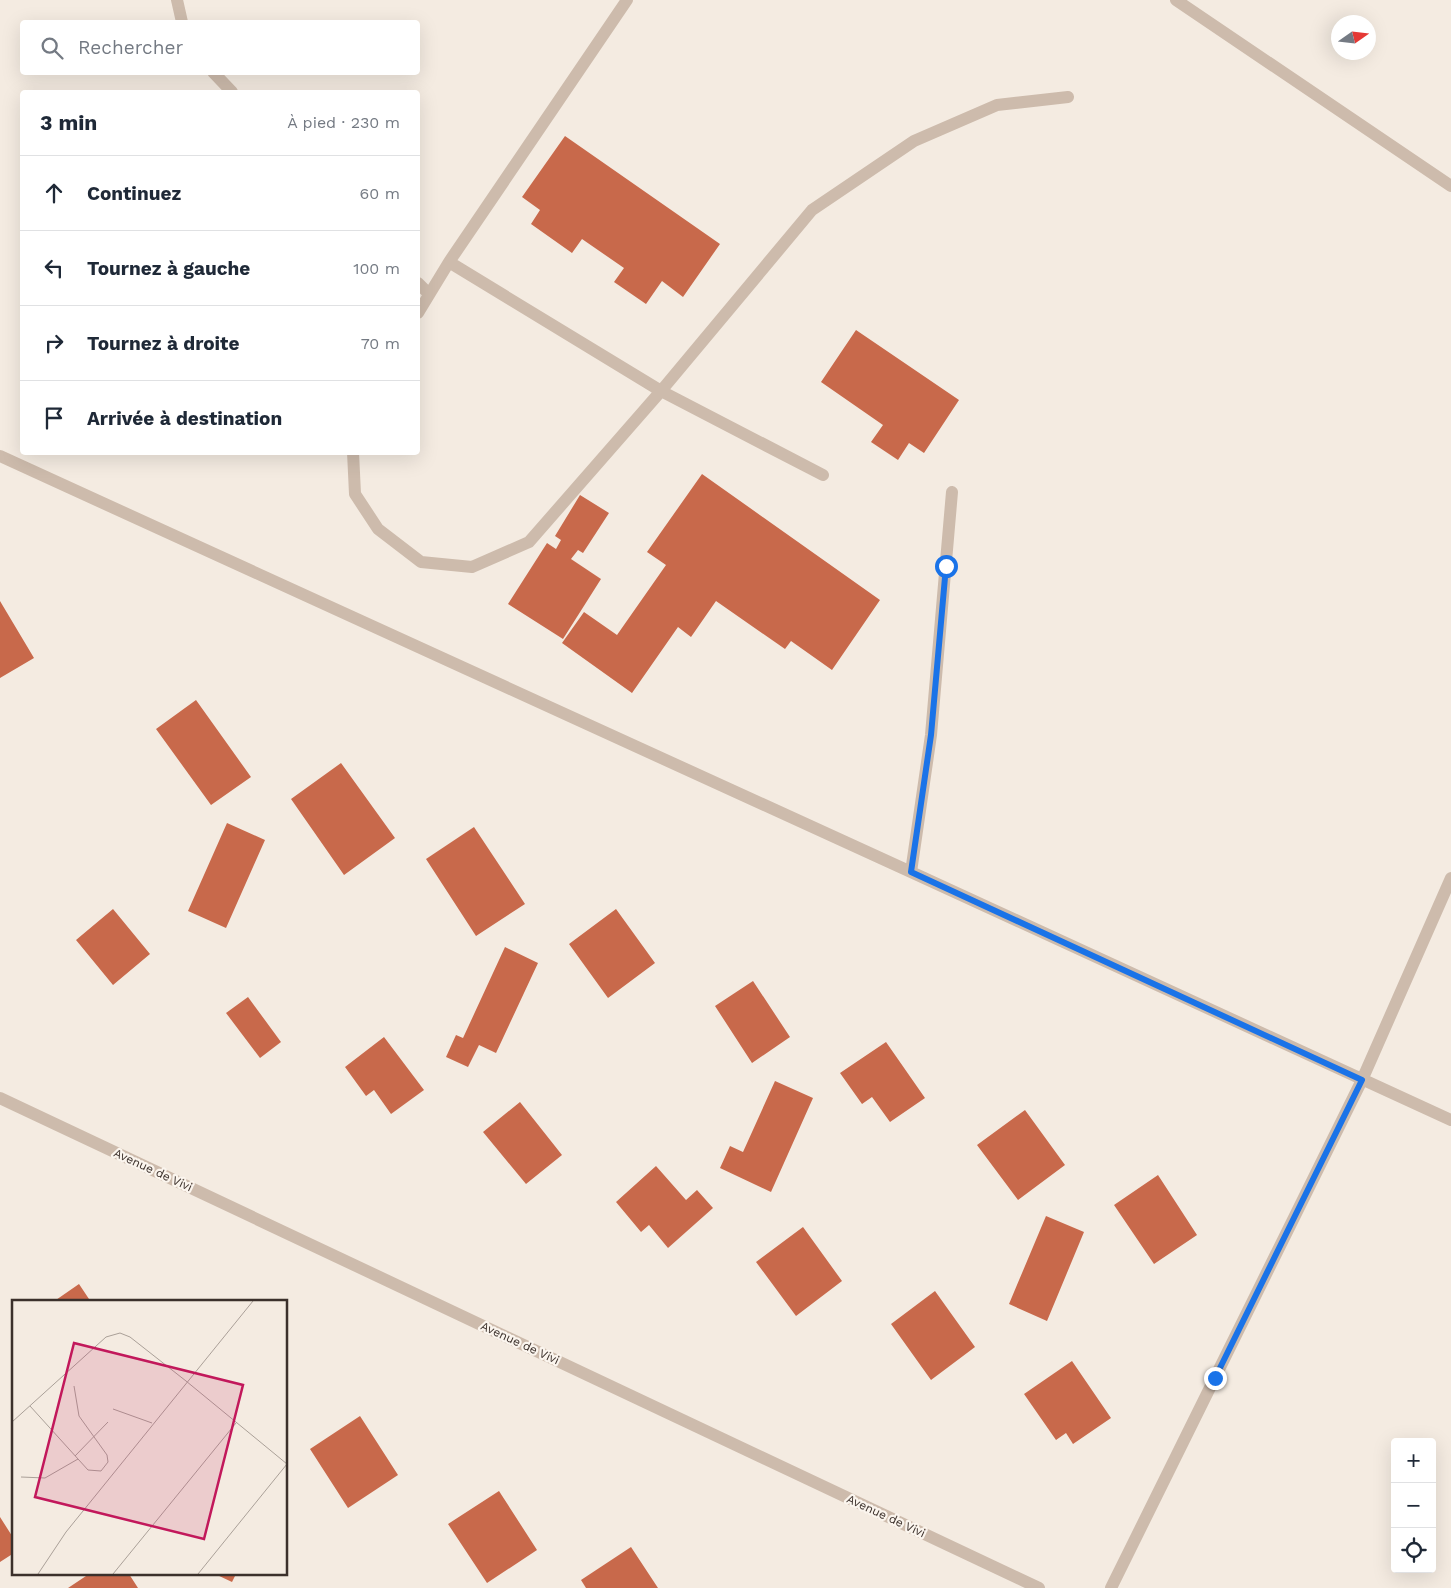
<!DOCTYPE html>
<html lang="fr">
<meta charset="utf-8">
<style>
body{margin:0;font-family:"Work Sans",sans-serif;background:#f2f2f3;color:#1f2937}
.controls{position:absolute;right:15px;bottom:15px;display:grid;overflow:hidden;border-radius:5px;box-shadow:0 5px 20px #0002}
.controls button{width:45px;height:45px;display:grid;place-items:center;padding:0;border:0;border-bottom:1px solid #e0e1e3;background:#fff;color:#1f2937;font:25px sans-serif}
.compass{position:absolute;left:1331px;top:15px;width:45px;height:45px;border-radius:50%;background:#fff;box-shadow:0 5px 20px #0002;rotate:76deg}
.stop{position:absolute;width:15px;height:15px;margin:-11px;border:4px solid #1a73e8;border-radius:50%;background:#fff}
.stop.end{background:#1a73e8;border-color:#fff;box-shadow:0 1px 5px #0008}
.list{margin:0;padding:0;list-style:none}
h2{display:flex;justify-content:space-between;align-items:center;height:65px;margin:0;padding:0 20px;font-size:21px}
h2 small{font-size:16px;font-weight:400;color:#747a83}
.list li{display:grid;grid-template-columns:32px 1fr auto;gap:15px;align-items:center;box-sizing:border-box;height:75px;padding:0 20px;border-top:1px solid #e0e1e3}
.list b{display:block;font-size:19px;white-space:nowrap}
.list em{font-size:16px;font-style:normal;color:#747a83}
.icon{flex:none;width:28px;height:28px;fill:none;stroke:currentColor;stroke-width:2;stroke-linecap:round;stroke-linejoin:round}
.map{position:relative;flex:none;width:1451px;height:1588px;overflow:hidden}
.search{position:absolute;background:#fff;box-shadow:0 5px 20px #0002;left:20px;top:20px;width:400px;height:55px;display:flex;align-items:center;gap:12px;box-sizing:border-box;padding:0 18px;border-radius:5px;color:#747a83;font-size:19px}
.panel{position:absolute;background:#fff;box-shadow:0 5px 20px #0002;left:20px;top:90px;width:400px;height:365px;border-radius:5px}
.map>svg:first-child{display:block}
</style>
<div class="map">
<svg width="1451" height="1588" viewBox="0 0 1451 1588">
<rect width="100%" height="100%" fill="#f4ebe1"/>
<path fill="#c8694b" d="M565 136 720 244 683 297 662 281 646 304 614 282 624 268 582 239 572 253 531 224 540 210 522 197Z
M856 330 959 400 924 453 909 443 898 460 871 442 883 425 821 382Z
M702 474 880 600 832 670 791 641 785 649 716 601 691 637 678 627 632 693 562 643 584 612 617 635 666 565 647 552Z
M580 495 609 513 583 553 578 550 571 559 601 579 563 639 508 604 547 543 556 549 561 540 555 536Z
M0 601 34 658 0 678Z
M196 700 251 777 211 805 156 729Z
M341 763 395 838 344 875 291 799Z
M227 823 265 840 226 928 188 911Z
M474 827 525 904 476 936 426 859Z
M113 909 150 954 113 985 76 940Z
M616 909 655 963 608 998 569 944Z
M505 947 538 963 496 1053 479 1045 468 1067 446 1057 456 1035 463 1038Z
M753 981 790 1037 752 1063 715 1006Z
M248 997 281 1042 260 1058 226 1013Z
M384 1037 424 1090 391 1114 374 1090 366 1096 345 1067Z
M886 1042 925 1098 890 1122 872 1097 862 1104 840 1073Z
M775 1081 813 1098 771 1192 720 1168 730 1146 743 1152Z
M520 1102 562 1155 526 1184 483 1132Z
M1025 1110 1065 1165 1018 1200 977 1145Z
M656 1166 686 1200 697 1190 713 1208 668 1248 649 1225 641 1232 616 1202Z
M1158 1175 1197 1235 1154 1264 1114 1205Z
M1046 1216 1084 1232 1047 1321 1009 1304Z
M803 1227 842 1281 796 1316 756 1262Z
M79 1284 91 1302H53Z
M935 1291 975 1347 931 1380 891 1324Z
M1072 1361 1111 1418 1073 1444 1066 1433 1056 1440 1024 1394Z
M360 1416 398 1475 348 1508 310 1449Z
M499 1491 537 1550 487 1583 448 1524Z
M0 1517 14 1539V1553L0 1562Z
M631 1547 658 1588H586L581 1580Z
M89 1574H129L138 1588H68Z
M215 1574H236L232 1582Z"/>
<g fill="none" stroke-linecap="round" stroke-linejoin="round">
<path stroke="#cdbbac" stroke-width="12" d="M177 0 182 22
M1176 0 1451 186
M213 72 232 92
M449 262 661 391 823 475
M418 283 429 294
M418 313 449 262 627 0
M353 452 355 494 378 529 421 562 472 567 529 542 661 391 812 210 914 141 997 105 1068 97
M0 456 911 872 1451 1120
M911 872 931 735 952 492
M0 1098 1039 1588
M1111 1588 1362 1080 1451 878"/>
</g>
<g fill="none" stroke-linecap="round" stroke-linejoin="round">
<path stroke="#1a73e8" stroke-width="6" d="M946 566 931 735 911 872 1362 1080 1215 1378"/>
</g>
<g text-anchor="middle" stroke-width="4.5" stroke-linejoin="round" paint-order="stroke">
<g font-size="12" fill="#3b302b" stroke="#fbf5ee">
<text transform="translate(153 1170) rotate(25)" y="4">Avenue de Vivi</text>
<text transform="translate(520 1343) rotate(25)" y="4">Avenue de Vivi</text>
<text transform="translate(886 1516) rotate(25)" y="4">Avenue de Vivi</text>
</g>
</g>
<g transform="translate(12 1300)">
<rect width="275" height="275" fill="#f4ebe1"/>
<path fill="none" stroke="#aaa098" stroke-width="1" d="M18 106 76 170 89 171 96 162 95 155 67 116 62 86M101 109 140 123M0 122 94 37 108 33 118 37 174 81 275 164M63 156 96 122M9 177 33 178 66 159M26 274 54 232 241 1M101 274 224 123M186 274 275 164"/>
<path fill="#c2185b" fill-opacity="0.15" stroke="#c2185b" stroke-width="2.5" d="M62 43 231 85 192 239 23 197Z"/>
<rect width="275" height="275" fill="none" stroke="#3b302b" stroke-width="2.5"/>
</g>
</svg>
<div class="controls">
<button>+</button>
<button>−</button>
<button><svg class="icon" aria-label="locate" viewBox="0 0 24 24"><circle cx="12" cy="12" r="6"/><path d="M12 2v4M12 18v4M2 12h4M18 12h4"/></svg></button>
</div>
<svg class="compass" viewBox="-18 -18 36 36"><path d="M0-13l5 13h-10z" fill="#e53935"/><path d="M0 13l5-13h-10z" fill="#747a83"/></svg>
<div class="stop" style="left:946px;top:566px"></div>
<div class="stop end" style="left:1215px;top:1378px"></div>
<div class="search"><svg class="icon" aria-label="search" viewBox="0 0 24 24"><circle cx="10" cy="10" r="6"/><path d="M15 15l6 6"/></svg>Rechercher</div>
<section class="panel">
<h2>3 min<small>À pied · 230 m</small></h2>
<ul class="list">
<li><svg class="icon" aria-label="ahead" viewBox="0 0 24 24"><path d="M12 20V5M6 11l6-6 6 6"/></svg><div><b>Continuez</b></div><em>60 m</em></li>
<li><svg class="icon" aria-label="left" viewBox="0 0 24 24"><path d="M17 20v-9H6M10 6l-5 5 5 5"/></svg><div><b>Tournez à gauche</b></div><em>100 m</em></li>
<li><svg class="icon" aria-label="right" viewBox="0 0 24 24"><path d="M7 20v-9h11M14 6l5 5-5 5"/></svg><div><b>Tournez à droite</b></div><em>70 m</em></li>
<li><svg class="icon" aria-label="arrive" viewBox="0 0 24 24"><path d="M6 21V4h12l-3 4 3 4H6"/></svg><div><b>Arrivée à destination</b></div></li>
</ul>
</section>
</div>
